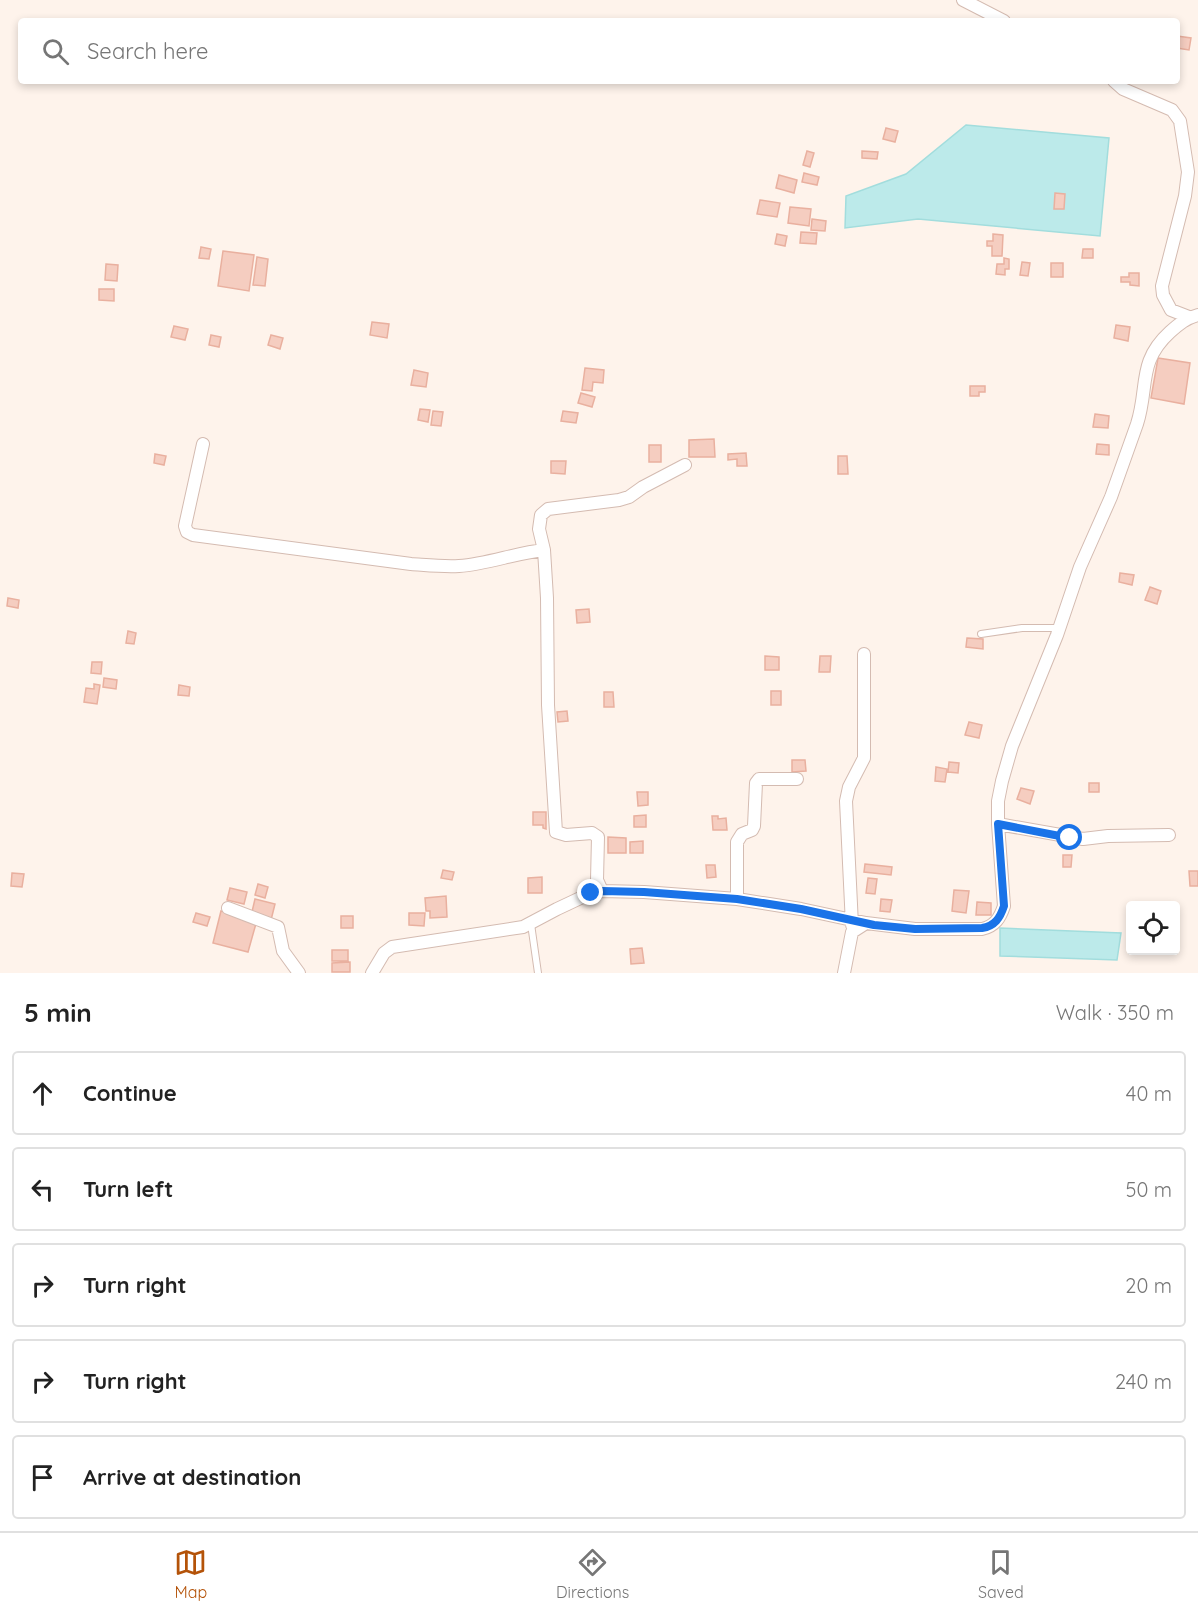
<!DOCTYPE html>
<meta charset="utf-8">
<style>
body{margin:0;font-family:Quicksand,sans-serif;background:#f6f6f6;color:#222}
.controls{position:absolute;right:18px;bottom:18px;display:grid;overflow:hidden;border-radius:6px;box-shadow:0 3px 9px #0003}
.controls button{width:54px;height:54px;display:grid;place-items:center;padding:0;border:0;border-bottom:2px solid #e0e0e0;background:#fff;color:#222;font:30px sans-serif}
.stop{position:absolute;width:18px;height:18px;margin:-14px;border:4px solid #1a73e8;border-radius:50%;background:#fff}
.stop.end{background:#1a73e8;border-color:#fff;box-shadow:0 2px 6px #0008}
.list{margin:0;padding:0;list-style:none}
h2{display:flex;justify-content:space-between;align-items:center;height:78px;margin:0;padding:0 24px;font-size:26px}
h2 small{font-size:20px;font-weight:400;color:#767676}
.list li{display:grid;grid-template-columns:39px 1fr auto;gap:18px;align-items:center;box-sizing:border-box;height:84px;margin:0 12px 12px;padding:0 12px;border:2px solid #e0e0e0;border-radius:6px}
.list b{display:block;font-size:22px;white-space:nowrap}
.list em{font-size:20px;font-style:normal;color:#767676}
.icon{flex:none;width:33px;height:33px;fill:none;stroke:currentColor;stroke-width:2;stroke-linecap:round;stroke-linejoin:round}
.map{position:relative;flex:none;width:1198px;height:973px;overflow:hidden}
.search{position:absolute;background:#fff;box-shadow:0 3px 9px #0003;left:18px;right:18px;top:18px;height:66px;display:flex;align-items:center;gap:15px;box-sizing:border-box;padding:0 21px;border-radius:6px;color:#767676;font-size:22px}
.sheet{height:558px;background:#fff}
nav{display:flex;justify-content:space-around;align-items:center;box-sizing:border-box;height:84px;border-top:2px solid #e0e0e0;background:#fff;font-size:16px;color:#767676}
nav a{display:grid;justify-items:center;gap:3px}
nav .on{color:#b45309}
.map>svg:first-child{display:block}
</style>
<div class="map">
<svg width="1198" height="973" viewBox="0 0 1198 973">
<rect width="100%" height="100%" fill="#fef3eb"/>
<path fill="#bceaea" stroke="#a2dddd" stroke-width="1.5" d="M966 125 1109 138 1100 236 918 219 845 228 846 196 906 174Z
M1000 928 1121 933 1117 960 1000 956Z"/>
<path fill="#f5cdc0" stroke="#e9b09f" stroke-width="1.5" d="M1177 36 1191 38 1189 50 1177 48Z
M886 128 898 131 895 142 883 139Z
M807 151 814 153 810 167 803 165Z
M862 151 878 152 877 159 862 158Z
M804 173 819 177 817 185 802 182Z
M779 175 797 180 794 193 776 188Z
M1055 193 1065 194 1064 209H1054Z
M760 200 780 203 777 217 757 214Z
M790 207 811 209 809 226 788 223Z
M812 219 826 221 825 231 811 230Z
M801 232 817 233 816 244 800 243Z
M777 234 787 236 785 246 775 244Z
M993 234 1003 235 1002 256H992V246H987V241H993Z
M201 247 211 249 209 259 199 258Z
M1083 249H1093V258H1082Z
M223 251 254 255 249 291 218 286Z
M257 257 268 259 265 286 253 285Z
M1004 258 1009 259V269H1005V275L996 274 997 264H1004Z
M1022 262 1030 263 1028 276 1020 275Z
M1051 263H1063V277H1051Z
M106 264 118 265 117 281 105 280Z
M1129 273H1139V286L1130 285V282H1121V277H1129Z
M99 289H114V301L99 300Z
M372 322 389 324 387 338 370 335Z
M1116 325 1130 327 1128 341 1114 338Z
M174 326 188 329 185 340 171 337Z
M211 335 221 337 219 347 209 345Z
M271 335 283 338 280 349 268 345Z
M1158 358 1190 363 1184 404 1151 398Z
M585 368 604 370 603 383 593 382 592 391 582 390Z
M414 370 428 373 426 387 411 385Z
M970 386H985V392H979V396H970Z
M581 393 595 397 592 407 578 403Z
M420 409 430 410 428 422 418 420Z
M433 411 443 412 441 426 431 425Z
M563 411 578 413 576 423 561 421Z
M1095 414 1109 416 1108 428 1093 427Z
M714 439 715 457H689V440Z
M1097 444 1109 445V455L1096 454Z
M649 445H661V462H649Z
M746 453 747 466H737V459L728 460V454Z
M155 454 166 456 164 465 154 463Z
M838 456H847L848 474H838Z
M551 461H566L565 474 551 473Z
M1120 573 1134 575 1132 585 1119 582Z
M1150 587 1161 591 1157 604 1145 600Z
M8 598 19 600 18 608 7 606Z
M589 609 590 622 577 623 576 610Z
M128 631 136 633 134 644 126 643Z
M967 638 983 639V649L966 647Z
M765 656 779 657V670H765Z
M820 656H831L830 672H819Z
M92 662H102L101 674 91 673Z
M104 678 117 680 116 689 103 687Z
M94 684 100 685 97 704 84 702 86 688 94 689Z
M179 685 190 687 189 696 178 695Z
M771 691H781V705H771Z
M604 692H613L614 707H604Z
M567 711 568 721 558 722 557 712Z
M969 722 982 725 979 738 965 735Z
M792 760H805L806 771 792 772Z
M949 762 959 763 958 773 948 772Z
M936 767 947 769 945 782 935 781Z
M1089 783H1099V792H1089Z
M1021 788 1034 791 1030 804 1017 799Z
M637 792H648V805L638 806Z
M533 812H546V829L543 828V825H533Z
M646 815V827H634V816Z
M712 816H718V819L726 818 727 830H713Z
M608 837 626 838V853H608Z
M643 841V853H630V842Z
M1063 855H1072L1071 867H1063Z
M865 864 892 867 891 875 864 872Z
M706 865H715L716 877 707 878Z
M443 870 454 872 452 880 441 878Z
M1189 871H1198V886H1190Z
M12 873 24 874 22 887 11 886Z
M542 877V893H528V878Z
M868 878 877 879 875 894 866 893Z
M258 884 268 887 265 898 255 895Z
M230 888 247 892 244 904 227 900Z
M954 890 969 891 966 913 952 911Z
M446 896 447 917 430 918V911H426L425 898Z
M255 899 275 904 271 920 251 916Z
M881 899 892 900 890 912 880 911Z
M977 902 991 903V915H976Z
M221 911 257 920 248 952 213 943Z
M196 913 210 917 207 926 193 922Z
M409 913H425L424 926 409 925Z
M341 916H353V928H341Z
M642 948 644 963 631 964 630 949Z
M332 950H348V961H332Z
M350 962V972H332V963Z"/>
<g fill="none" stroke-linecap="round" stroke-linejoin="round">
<defs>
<path id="service" d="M981 634 1022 628H1059
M531 924 538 973"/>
<path id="minor" d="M963 0 1004 21
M1114 81 1123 89 1172 110 1180 121 1188 172 1185 196 1162 286 1163 295 1171 310 1189 317
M203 444 185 526 187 532 193 535 411 564C426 565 443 567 459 566 488 564 515 553 544 550
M998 824 1083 839 1108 836 1169 835
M602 891 597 880 598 837 592 833 566 835 556 832 548 705 547 598 544 550 539 529 541 515 548 509 619 500 629 497 643 487 685 465
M737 899V842L742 834 752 830 754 826 756 783 759 779H797
M228 908 278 927 283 951 299 973
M852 925 846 801 849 787 864 758V654
M372 973 384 953 392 947 523 927 557 909 591 893 602 891 644 892 737 899 801 909 866 923
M844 973 852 932 866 923 915 929H982C995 926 1000 918 1004 906L998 824V801L1002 781 1012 746 1057 635 1080 567 1111 497 1137 424C1149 387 1137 362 1170 332 1179 324 1186 318 1198 315"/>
</defs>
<use href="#service" stroke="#d4bbb1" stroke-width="8"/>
<use href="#minor" stroke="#d4bbb1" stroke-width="14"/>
<use href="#service" stroke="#fff" stroke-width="6"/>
<use href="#minor" stroke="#fff" stroke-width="12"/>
</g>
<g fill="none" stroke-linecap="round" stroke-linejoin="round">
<path stroke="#1a73e8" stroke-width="8" d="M591 893 602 891 644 892 737 899 801 909 874 925 915 929 982 928C995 926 1000 918 1004 906L998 824 1070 838"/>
</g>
</svg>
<div class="controls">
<button><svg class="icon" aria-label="locate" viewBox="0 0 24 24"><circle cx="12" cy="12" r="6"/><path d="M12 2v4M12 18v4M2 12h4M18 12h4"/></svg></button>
</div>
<div class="stop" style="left:1070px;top:838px"></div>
<div class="stop end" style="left:591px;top:893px"></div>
<div class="search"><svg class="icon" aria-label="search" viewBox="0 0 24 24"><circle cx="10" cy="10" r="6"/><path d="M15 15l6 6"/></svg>Search here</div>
</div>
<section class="sheet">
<h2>5 min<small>Walk · 350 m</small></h2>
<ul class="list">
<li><svg class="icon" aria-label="ahead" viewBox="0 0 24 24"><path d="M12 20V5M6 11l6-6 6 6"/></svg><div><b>Continue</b></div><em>40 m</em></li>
<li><svg class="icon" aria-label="left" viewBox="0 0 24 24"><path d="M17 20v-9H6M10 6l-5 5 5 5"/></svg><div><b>Turn left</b></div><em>50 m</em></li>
<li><svg class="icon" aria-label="right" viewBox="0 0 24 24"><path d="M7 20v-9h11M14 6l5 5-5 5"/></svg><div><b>Turn right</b></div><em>20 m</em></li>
<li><svg class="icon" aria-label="right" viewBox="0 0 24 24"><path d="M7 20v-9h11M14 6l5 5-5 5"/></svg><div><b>Turn right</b></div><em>240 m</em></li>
<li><svg class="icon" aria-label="arrive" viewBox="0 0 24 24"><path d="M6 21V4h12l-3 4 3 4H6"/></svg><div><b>Arrive at destination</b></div></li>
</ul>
</section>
<nav>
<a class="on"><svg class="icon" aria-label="map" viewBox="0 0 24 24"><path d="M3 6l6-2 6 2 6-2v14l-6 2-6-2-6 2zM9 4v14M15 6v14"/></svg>Map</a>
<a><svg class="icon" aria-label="directions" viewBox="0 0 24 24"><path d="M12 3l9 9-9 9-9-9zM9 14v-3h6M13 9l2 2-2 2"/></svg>Directions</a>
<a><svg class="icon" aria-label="saved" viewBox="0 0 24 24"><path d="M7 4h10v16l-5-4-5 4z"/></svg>Saved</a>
</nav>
